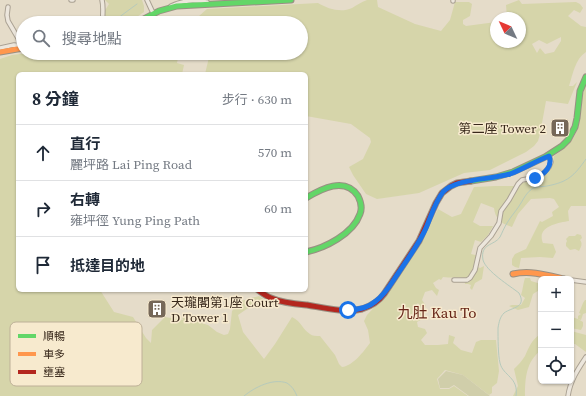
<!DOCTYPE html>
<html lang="zh-TW">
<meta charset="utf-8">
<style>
body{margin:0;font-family:"Source Serif 4","Noto Sans TC",serif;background:#f6f6f7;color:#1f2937}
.controls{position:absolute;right:12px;bottom:12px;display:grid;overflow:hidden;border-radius:6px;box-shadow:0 1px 3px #0004}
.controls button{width:36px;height:36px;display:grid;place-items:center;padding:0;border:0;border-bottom:1px solid #e0e1e3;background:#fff;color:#1f2937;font:20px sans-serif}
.compass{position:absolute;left:490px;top:12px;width:36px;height:36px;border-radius:50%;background:#fff;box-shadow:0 1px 3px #0004;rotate:314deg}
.stop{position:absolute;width:12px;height:12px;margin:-9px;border:3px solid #1a73e8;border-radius:50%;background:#fff}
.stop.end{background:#1a73e8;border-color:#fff;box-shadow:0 1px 4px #0008}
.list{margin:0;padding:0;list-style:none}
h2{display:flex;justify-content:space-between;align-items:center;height:52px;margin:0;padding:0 16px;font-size:17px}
h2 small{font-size:13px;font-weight:400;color:#747a83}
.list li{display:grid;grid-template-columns:26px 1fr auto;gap:12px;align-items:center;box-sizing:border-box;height:56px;padding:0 16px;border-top:1px solid #e0e1e3}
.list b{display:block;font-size:15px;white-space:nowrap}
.list p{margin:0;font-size:13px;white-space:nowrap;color:#747a83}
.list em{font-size:13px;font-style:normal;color:#747a83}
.icon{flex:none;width:22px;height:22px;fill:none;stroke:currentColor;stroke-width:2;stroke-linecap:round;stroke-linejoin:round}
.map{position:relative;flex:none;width:586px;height:396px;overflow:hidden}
.search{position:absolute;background:#fff;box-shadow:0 1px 3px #0004;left:16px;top:16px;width:292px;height:44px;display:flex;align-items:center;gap:10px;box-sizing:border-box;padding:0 14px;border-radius:22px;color:#747a83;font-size:15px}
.panel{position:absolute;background:#fff;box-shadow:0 1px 3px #0004;left:16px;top:72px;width:292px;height:220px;border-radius:6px}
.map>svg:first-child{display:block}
</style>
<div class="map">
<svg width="586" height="396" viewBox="0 0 586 396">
<rect width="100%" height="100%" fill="#e5dcc9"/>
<path fill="#d6d5aa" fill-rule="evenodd" d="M105 0H142L144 6V12L128 23H106L107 20 104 12 109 4Z
M367 0H377L378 7 415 24 441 31 450 20 455 2H469L472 4 470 16 463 20V24L466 26 496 22V42H520V18H507L506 5 519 0 522 4 576 2 580 4 583 8 580 13 574 10 568 16 581 26 586 27V52C575 59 573 74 569 86H573L577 82 568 104 546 101 540 134 538 141 534 146 526 152 490 170 464 173 419 193 377 199 366 194 353 175 349 167 363 159 371 142 370 138 351 124 306 116V74H205L210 53H301V23H191L207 9 318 3C328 9 341 13 352 8 357 5 361 2 367 0ZM561 37V41L554 52 545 54 540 48 537 53 532 44 539 40 547 44Z
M28 53H179L177 63 184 65 182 74H18V290H100L114 312 133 317 146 338 151 343 152 330 165 317 183 320 182 317 208 325 217 332 224 335 228 334 230 329 232 311 241 301 259 296 271 304H254L238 315 243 332 264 359 275 344 292 317C302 322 302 329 310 334 312 336 316 336 320 336L335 355 339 364 342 367C353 366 364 351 370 343L368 330 364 321 367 315 384 297 424 237 438 209 452 217 461 214 474 187 495 186H516L522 183 543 177 549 171 553 163 554 156C576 141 579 131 582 105 582 98 583 90 586 84V206H571L568 211 569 221C558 223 536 226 543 243L553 244 556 252 553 258 540 257 521 258 519 268 515 267 512 265V259L515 254 526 249 540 221 542 222 553 216 552 212 559 207 554 199 550 198 531 199 518 214 512 227C502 224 495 219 494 208L481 203 473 222 480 226H493L488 235 481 242 475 240 471 254 479 256 478 267 480 268 484 266 482 279 475 283 472 290 470 288 471 285 468 284H465L464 278C457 277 450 278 443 277L441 280 439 279 433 283 436 288 439 290 437 296 432 290 425 292 422 300 426 306 422 309 418 303 413 308 414 313 420 312 424 318 417 322 418 327 425 329 427 333 421 340 425 345H438L448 344 449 335 455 337 453 343 461 350 472 353 476 342 481 340H496L499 371 497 383 492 387V393L489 395 463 375 445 370 437 379 440 389H449L454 386 468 396H0V59L12 55Z
M577 234 581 235 582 238 580 240C583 244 581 247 579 251L575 249 570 250 566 246V243L567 241 566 239 569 236H575Z
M525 278H530L531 281 541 284V289L533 294 529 307 518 310 509 306 512 305H521L525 298 521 295C523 289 523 284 525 278Z
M585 300H586V313L583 314 581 320 578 319 583 322V326L581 330 571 328V321L572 317 578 319V316L581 314 579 313 583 303Z
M571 331 586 335V352L575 344H571Z
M541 334V350C526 362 525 378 525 396H513L518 386 514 369C518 365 522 361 525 356 529 347 532 339 541 334Z"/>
<path fill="#d0ceaa" d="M446 371 463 375 490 396H469L454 385 449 388H440L438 379Z"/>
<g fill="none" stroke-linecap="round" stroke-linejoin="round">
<path stroke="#b6cabc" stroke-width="1" d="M116 20 122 15 137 4
M244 396C255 387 273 378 287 383 292 386 295 391 297 396
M516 396C519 377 503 376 500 363 498 355 498 338 498 328 499 322 500 317 504 313 512 307 527 308 519 293 510 286 486 271 483 260 480 243 494 246 500 237 502 233 504 228 507 223 511 216 517 210 521 203 524 198 527 192 532 189 536 186 542 187 547 186 568 182 574 176 586 159"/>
<defs>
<path id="street" d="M71 0H73
M102 0C104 8 102 15 103 23
M147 0 153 13
M453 1V0
M171 6C184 0 193 0 207 2
M8 7 7 15 8 21 18 38 20 45
M0 48 14 45 23 46
M454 280H467L470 278 475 270 480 248 491 236 499 223 501 211 509 200 518 184 522 180 538 177 543 174 549 167 551 162 549 155
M571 280 586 282
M568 396C570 381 578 369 586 357"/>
<path id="fast" d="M136 23 159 11 177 6 291 0
M471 181 496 177 513 172 545 157 562 146 568 140 575 127 577 118 580 91 586 77
M306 198C321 189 345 176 358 196 361 202 362 209 360 214 353 234 325 248 306 252"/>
<path id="slow" d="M0 52 23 48
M513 274C530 270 547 275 564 279"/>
<path id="jam" d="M258 290C262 293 266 296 271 298 282 303 295 304 307 305 325 308 344 313 362 309 371 306 379 301 384 294L419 241 436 203 442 193 451 186 457 183 471 181"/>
</defs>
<use href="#street" stroke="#aaa193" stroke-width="5.5"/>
<use href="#fast" stroke="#999083" stroke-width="7"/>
<use href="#slow" stroke="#999083" stroke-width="7"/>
<use href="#jam" stroke="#999083" stroke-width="7"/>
<use href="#street" stroke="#ece6dc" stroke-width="3.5"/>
<use href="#fast" stroke="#63d668" stroke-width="5"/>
<use href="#slow" stroke="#ff974d" stroke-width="5"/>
<use href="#jam" stroke="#b3261e" stroke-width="5"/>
</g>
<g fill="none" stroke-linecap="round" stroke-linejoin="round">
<path stroke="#1a73e8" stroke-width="5" d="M348 310C358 310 368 308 376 301 386 294 392 282 399 272 408 258 419 244 426 228 431 216 435 202 443 192 456 178 491 180 510 174 523 169 536 161 549 156 553 166 545 174 535 178"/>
</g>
<defs>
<symbol id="building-square" viewBox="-11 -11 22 22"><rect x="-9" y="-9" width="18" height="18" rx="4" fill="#756758" stroke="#f7eace"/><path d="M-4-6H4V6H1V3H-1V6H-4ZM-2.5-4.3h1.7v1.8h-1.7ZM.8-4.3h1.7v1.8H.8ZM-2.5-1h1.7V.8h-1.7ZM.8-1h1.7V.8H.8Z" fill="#fff"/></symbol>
</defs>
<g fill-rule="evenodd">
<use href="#building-square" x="549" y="117" width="22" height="22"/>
<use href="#building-square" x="146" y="298" width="22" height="22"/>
</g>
<g text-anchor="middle" stroke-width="3" stroke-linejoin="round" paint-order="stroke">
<g font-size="13" fill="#38281b" stroke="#f7eace" text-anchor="end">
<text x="546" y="133">第二座 Tower 2</text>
<text x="171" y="307" text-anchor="start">天瓏閣第1座 Court<tspan x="171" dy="15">D Tower 1</tspan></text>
</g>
<g font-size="15" fill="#672618" stroke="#f7eace">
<text x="437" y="318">九肚 Kau To</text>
</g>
</g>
<rect x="10" y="322" width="132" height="64" rx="6" fill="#f7eace" stroke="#beb098" stroke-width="1"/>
<rect x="18" y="334" width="18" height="4" fill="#63d668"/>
<rect x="18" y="352" width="18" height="4" fill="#ff974d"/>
<rect x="18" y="370" width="18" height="4" fill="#b3261e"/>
<g font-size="11" fill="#38281b">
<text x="43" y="340">順暢</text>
<text x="43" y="358">車多</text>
<text x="43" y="376">壅塞</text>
</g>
</svg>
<div class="controls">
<button>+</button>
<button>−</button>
<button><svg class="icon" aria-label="locate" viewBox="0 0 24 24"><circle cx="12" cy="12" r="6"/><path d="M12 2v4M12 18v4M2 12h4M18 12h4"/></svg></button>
</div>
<svg class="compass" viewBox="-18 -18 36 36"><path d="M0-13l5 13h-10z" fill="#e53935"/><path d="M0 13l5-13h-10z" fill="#747a83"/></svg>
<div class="stop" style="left:348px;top:310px"></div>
<div class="stop end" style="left:535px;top:178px"></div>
<div class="search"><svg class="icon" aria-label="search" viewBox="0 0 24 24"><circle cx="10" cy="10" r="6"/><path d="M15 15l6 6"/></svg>搜尋地點</div>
<section class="panel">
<h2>8 分鐘<small>步行 · 630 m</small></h2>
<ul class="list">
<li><svg class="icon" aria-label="ahead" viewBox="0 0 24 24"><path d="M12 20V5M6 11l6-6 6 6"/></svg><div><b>直行</b><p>麗坪路 Lai Ping Road</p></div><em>570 m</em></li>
<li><svg class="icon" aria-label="right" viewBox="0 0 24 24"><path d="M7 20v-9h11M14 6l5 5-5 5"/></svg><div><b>右轉</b><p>雍坪徑 Yung Ping Path</p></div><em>60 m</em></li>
<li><svg class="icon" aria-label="arrive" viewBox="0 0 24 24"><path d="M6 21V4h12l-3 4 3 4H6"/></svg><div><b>抵達目的地</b></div></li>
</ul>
</section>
</div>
